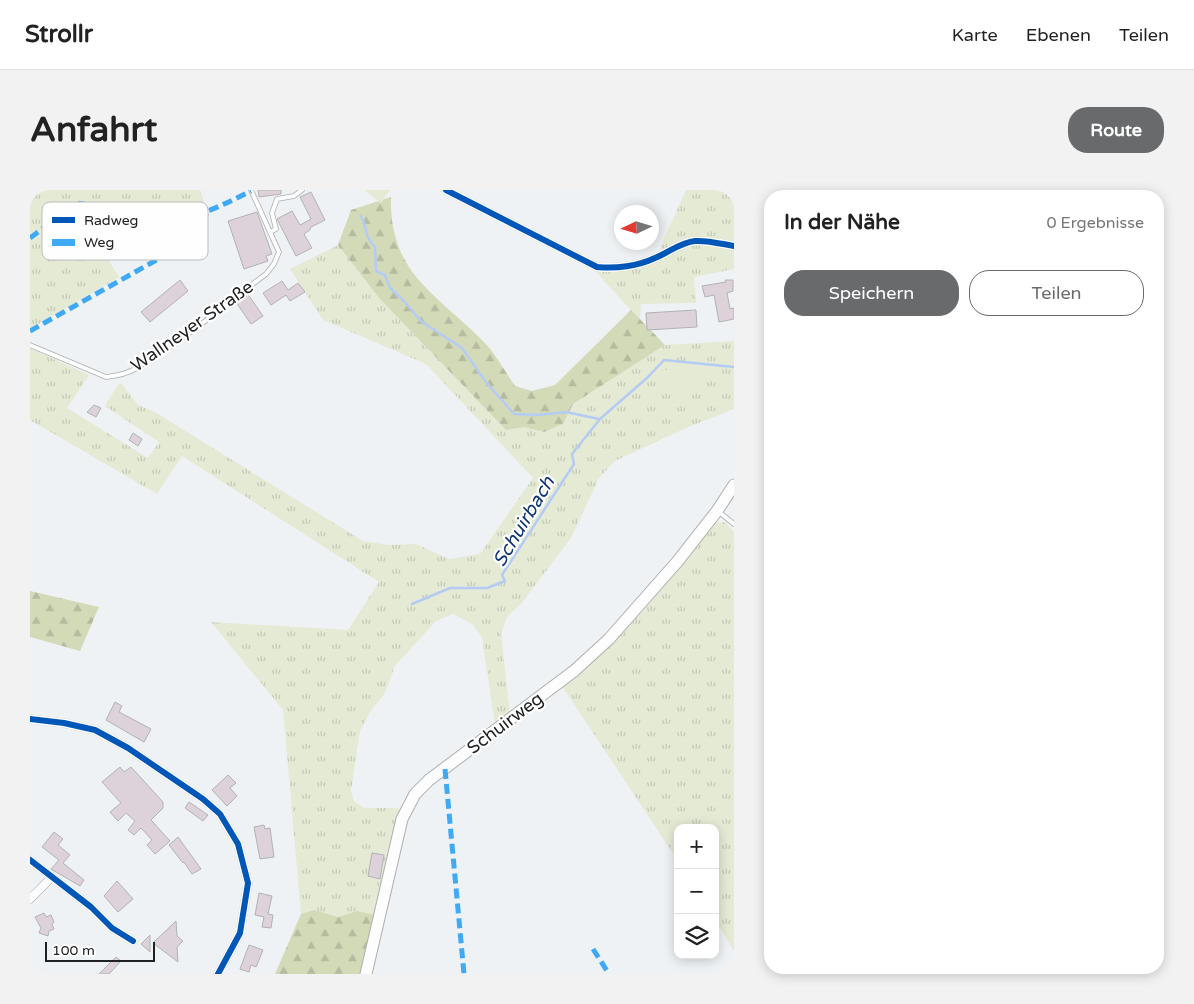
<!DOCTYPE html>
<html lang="de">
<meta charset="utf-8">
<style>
body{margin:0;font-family:"Varela Round",sans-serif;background:#f2f2f2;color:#222}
.controls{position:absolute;right:15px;bottom:15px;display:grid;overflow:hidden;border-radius:10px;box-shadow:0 2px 12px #0003}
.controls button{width:45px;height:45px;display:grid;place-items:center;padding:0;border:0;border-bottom:1px solid #e0e0e0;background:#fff;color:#222;font:25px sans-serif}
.compass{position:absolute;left:584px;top:15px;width:45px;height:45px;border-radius:50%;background:#fff;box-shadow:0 2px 12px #0003;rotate:266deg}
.scale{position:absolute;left:15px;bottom:12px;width:110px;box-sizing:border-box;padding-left:5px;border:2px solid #202122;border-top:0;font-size:14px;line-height:18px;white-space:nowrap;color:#202122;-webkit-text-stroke:4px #fefefe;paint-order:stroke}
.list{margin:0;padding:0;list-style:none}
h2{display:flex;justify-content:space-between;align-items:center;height:65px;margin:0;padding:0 20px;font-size:21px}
h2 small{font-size:16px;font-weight:400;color:#767676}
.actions{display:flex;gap:10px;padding:15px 20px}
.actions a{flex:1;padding:11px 0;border:1px solid #686a6c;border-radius:20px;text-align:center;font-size:18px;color:#686a6c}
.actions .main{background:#686a6c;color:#fff}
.icon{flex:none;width:28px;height:28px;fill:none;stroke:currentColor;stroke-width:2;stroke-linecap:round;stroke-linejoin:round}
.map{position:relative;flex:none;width:704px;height:784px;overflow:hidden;border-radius:20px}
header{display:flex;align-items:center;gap:30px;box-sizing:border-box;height:70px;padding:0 25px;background:#fff;border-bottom:1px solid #e0e0e0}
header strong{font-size:24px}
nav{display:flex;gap:28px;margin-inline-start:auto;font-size:18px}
.intro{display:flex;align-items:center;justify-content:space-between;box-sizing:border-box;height:120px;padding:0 30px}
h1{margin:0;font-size:35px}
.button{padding:12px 22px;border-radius:20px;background:#686a6c;color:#fff;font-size:18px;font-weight:700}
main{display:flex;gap:30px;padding:0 30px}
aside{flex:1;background:#fff;border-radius:20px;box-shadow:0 2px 12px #0003}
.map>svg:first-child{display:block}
</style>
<header>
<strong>Strollr</strong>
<nav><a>Karte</a><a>Ebenen</a><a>Teilen</a></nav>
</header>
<div class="intro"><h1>Anfahrt</h1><a class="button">Route</a></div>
<main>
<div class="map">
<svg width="704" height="784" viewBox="0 0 704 784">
<defs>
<pattern id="grass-tufts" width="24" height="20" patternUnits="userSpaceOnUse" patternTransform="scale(1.25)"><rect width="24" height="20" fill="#e5ead5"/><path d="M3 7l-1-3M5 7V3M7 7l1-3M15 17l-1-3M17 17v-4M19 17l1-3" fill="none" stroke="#c4c8b7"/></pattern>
<pattern id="forest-firs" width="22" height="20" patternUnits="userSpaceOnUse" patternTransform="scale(1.25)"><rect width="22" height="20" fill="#d3dab8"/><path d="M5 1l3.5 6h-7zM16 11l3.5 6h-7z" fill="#b5bb9e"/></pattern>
</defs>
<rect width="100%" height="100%" fill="#eff2f4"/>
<path fill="url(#grass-tufts)" d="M0 0H170L177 20 148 28 124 30 129 42 76 66 89 87 0 139Z
M656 0H704V79L664 87 666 113 611 114 610 130 566 82 593 79 626 71 633 51Z
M308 55 349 108 476 240 494 237 514 242 533 234 543 214 635 155 704 151V219L656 238 585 271 569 288 541 348 491 414 477 427 471 443 480 524 465 535 452 447 442 434 423 424 406 431 365 476 355 503 340 522 330 541 321 601 324 611 334 618H369L344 725 327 721 308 727 284 720 271 724 253 520 181 432 318 440 349 392 152 266 127 304 0 230V158L59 185 37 218 118 268 129 252 75 216 87 196 91 193 108 215 125 222 333 351 359 355 386 354 419 369 450 364 503 288 396 174 293 130 260 79Z
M695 332 704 342V761L685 730V638H648V671L532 496 572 463 614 420 685 333Z"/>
<path fill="url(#forest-firs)" d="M361 7C359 84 407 104 454 152 466 164 475 182 485 196L502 201 525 195 601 120 635 155 543 214 533 234 514 242 494 237 476 240 349 108 308 55 321 20Z
M0 401 69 417 50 461 0 447Z
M284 720 308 727 327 721 349 726 331 784H245L271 724Z"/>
<path fill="#e5ead5" d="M334 0H360L351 13Z
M674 176 677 199 631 204 628 181Z"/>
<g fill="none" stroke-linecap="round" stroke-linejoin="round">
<path stroke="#b4ccf3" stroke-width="2.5" d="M331 26C338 39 333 45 345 57L346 81 355 85 360 98 372 109 392 132 432 158 455 191 484 224 508 225 536 222 569 229
M382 414 420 398H457L475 391 472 385 544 274 542 264 570 229 618 187 634 170 704 177"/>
</g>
<path fill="#ddd2d9" stroke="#b1b2b3" d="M228 0H251V4L229 7Z
M281 2 295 30 281 37 280 40 274 44 282 58 266 66 247 29 262 21 270 35 281 29 270 7Z
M227 22 242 64 236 66 238 71 214 79 198 31Z
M150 90 158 101 120 132 111 122Z
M695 90H703V101L697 103 700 119 704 118V129L689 132 684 105 675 107 672 96 696 92Z
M252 91 258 100 268 93 275 102 260 111 256 105 241 115 233 103Z
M217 103 233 126 221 134 206 112Z
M666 120 667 137 617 140 616 123Z
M64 215 71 218 66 227 57 222Z
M103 243 112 249 108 256 99 250Z
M85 512 92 516 89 522 121 539 114 552 76 530Z
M90 577 94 582 101 577 133 612V618L121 630 140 651 125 664 117 655 122 650 111 638 104 645 98 640 105 631 96 623 88 631 80 622 91 613 72 592Z
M198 585 206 593 200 598 207 606 197 616 182 600Z
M159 612 178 625 173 631 155 618Z
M234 635 235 639 240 638 244 667 230 669 224 637Z
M24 642 33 649 28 655 40 665 33 673 54 690 50 696 21 679 29 670 12 657Z
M148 647 171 679 162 684 154 672 153 673 139 655Z
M342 663 354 665 350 689 338 686Z
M87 691 103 709 88 722 74 706Z
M229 703 242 706 238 724 243 725 241 738 232 737 234 727 225 725Z
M14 723 16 727 21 725 24 732 22 734 24 739 19 741 18 746 9 743 11 738 5 727Z
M146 731 147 746 153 751 147 757 148 772 123 753Z
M120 745V762L111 754Z
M219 755 233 760 226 777 221 775 219 782 210 779Z
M86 767 91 771 79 784H69Z"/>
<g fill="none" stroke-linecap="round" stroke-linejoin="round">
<defs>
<path id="service" d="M240 42 246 39 242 23 247 9 264 6 272 0
M0 155 76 187C86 186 96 184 105 179 151 153 193 116 236 84L244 74 249 62 221 0
M689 322 704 334"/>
<path id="minor" d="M416 0 567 77C586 79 608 76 625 68 638 63 651 52 665 51 677 50 692 54 704 56
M0 529 34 533 65 540 98 558 173 609 190 624 208 654 218 693 210 743 188 784
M0 670 61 717 82 738 103 751
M0 709 22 687"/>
<path id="secondary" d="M336 784 372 629 385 604 399 590 544 481 579 449 647 372 687 321 704 295"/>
</defs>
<use href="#service" stroke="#acaeaf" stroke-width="5.5"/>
<use href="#minor" stroke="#acaeaf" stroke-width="9"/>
<use href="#secondary" stroke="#acaeaf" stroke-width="13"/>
<use href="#service" stroke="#fdfdfd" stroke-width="4"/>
<use href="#minor" stroke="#fdfdfd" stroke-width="8"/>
<use href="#secondary" stroke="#fdfdfd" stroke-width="11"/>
<path stroke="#3fa9f5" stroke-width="5" stroke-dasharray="10 5" stroke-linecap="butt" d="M0 48 47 13C66 15 83 27 103 30 147 38 183 20 221 1
M0 141 139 63 177 23
M415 579 434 784
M563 759 579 784"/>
<defs>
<path id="cycleway" d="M416 0 567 77C586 79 608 76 625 68 638 63 651 52 665 51 677 50 692 54 704 56
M0 529 34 533 65 540 98 558 173 609 190 624 208 654 218 693 210 743 188 784
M0 670 61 717 82 738 103 751"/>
</defs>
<use href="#cycleway" stroke="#fefefe" stroke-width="9"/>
<use href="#cycleway" stroke="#0057b8" stroke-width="6"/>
</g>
<g text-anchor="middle" stroke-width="4.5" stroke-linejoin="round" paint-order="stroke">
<g font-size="18" fill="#202122" stroke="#fefefe">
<text transform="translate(162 136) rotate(-35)" y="6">Wallneyer Straße</text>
<text transform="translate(475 533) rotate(-37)" y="6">Schuirweg</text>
</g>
<g font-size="19" font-style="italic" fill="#0f3472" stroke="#fefefe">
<text transform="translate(493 331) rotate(-59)" y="7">Schuirbach</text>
</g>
</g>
<rect x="12" y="12" width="166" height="58" rx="8" fill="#fefefe" stroke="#bbbcbc" stroke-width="1"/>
<rect x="22" y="27" width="23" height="6" fill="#0057b8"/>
<rect x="22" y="49" width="23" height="7" fill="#3fa9f5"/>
<g font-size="14" fill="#202122">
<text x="54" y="35">Radweg</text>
<text x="54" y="57">Weg</text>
</g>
</svg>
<div class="controls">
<button>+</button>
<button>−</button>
<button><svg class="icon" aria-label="layers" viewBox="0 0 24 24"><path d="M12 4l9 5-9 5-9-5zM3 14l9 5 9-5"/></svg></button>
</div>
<svg class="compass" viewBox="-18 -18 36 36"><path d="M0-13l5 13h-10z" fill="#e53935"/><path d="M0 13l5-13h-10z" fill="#767676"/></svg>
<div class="scale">100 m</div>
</div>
<aside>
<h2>In der Nähe<small>0 Ergebnisse</small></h2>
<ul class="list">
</ul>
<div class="actions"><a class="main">Speichern</a><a>Teilen</a></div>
</aside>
</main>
